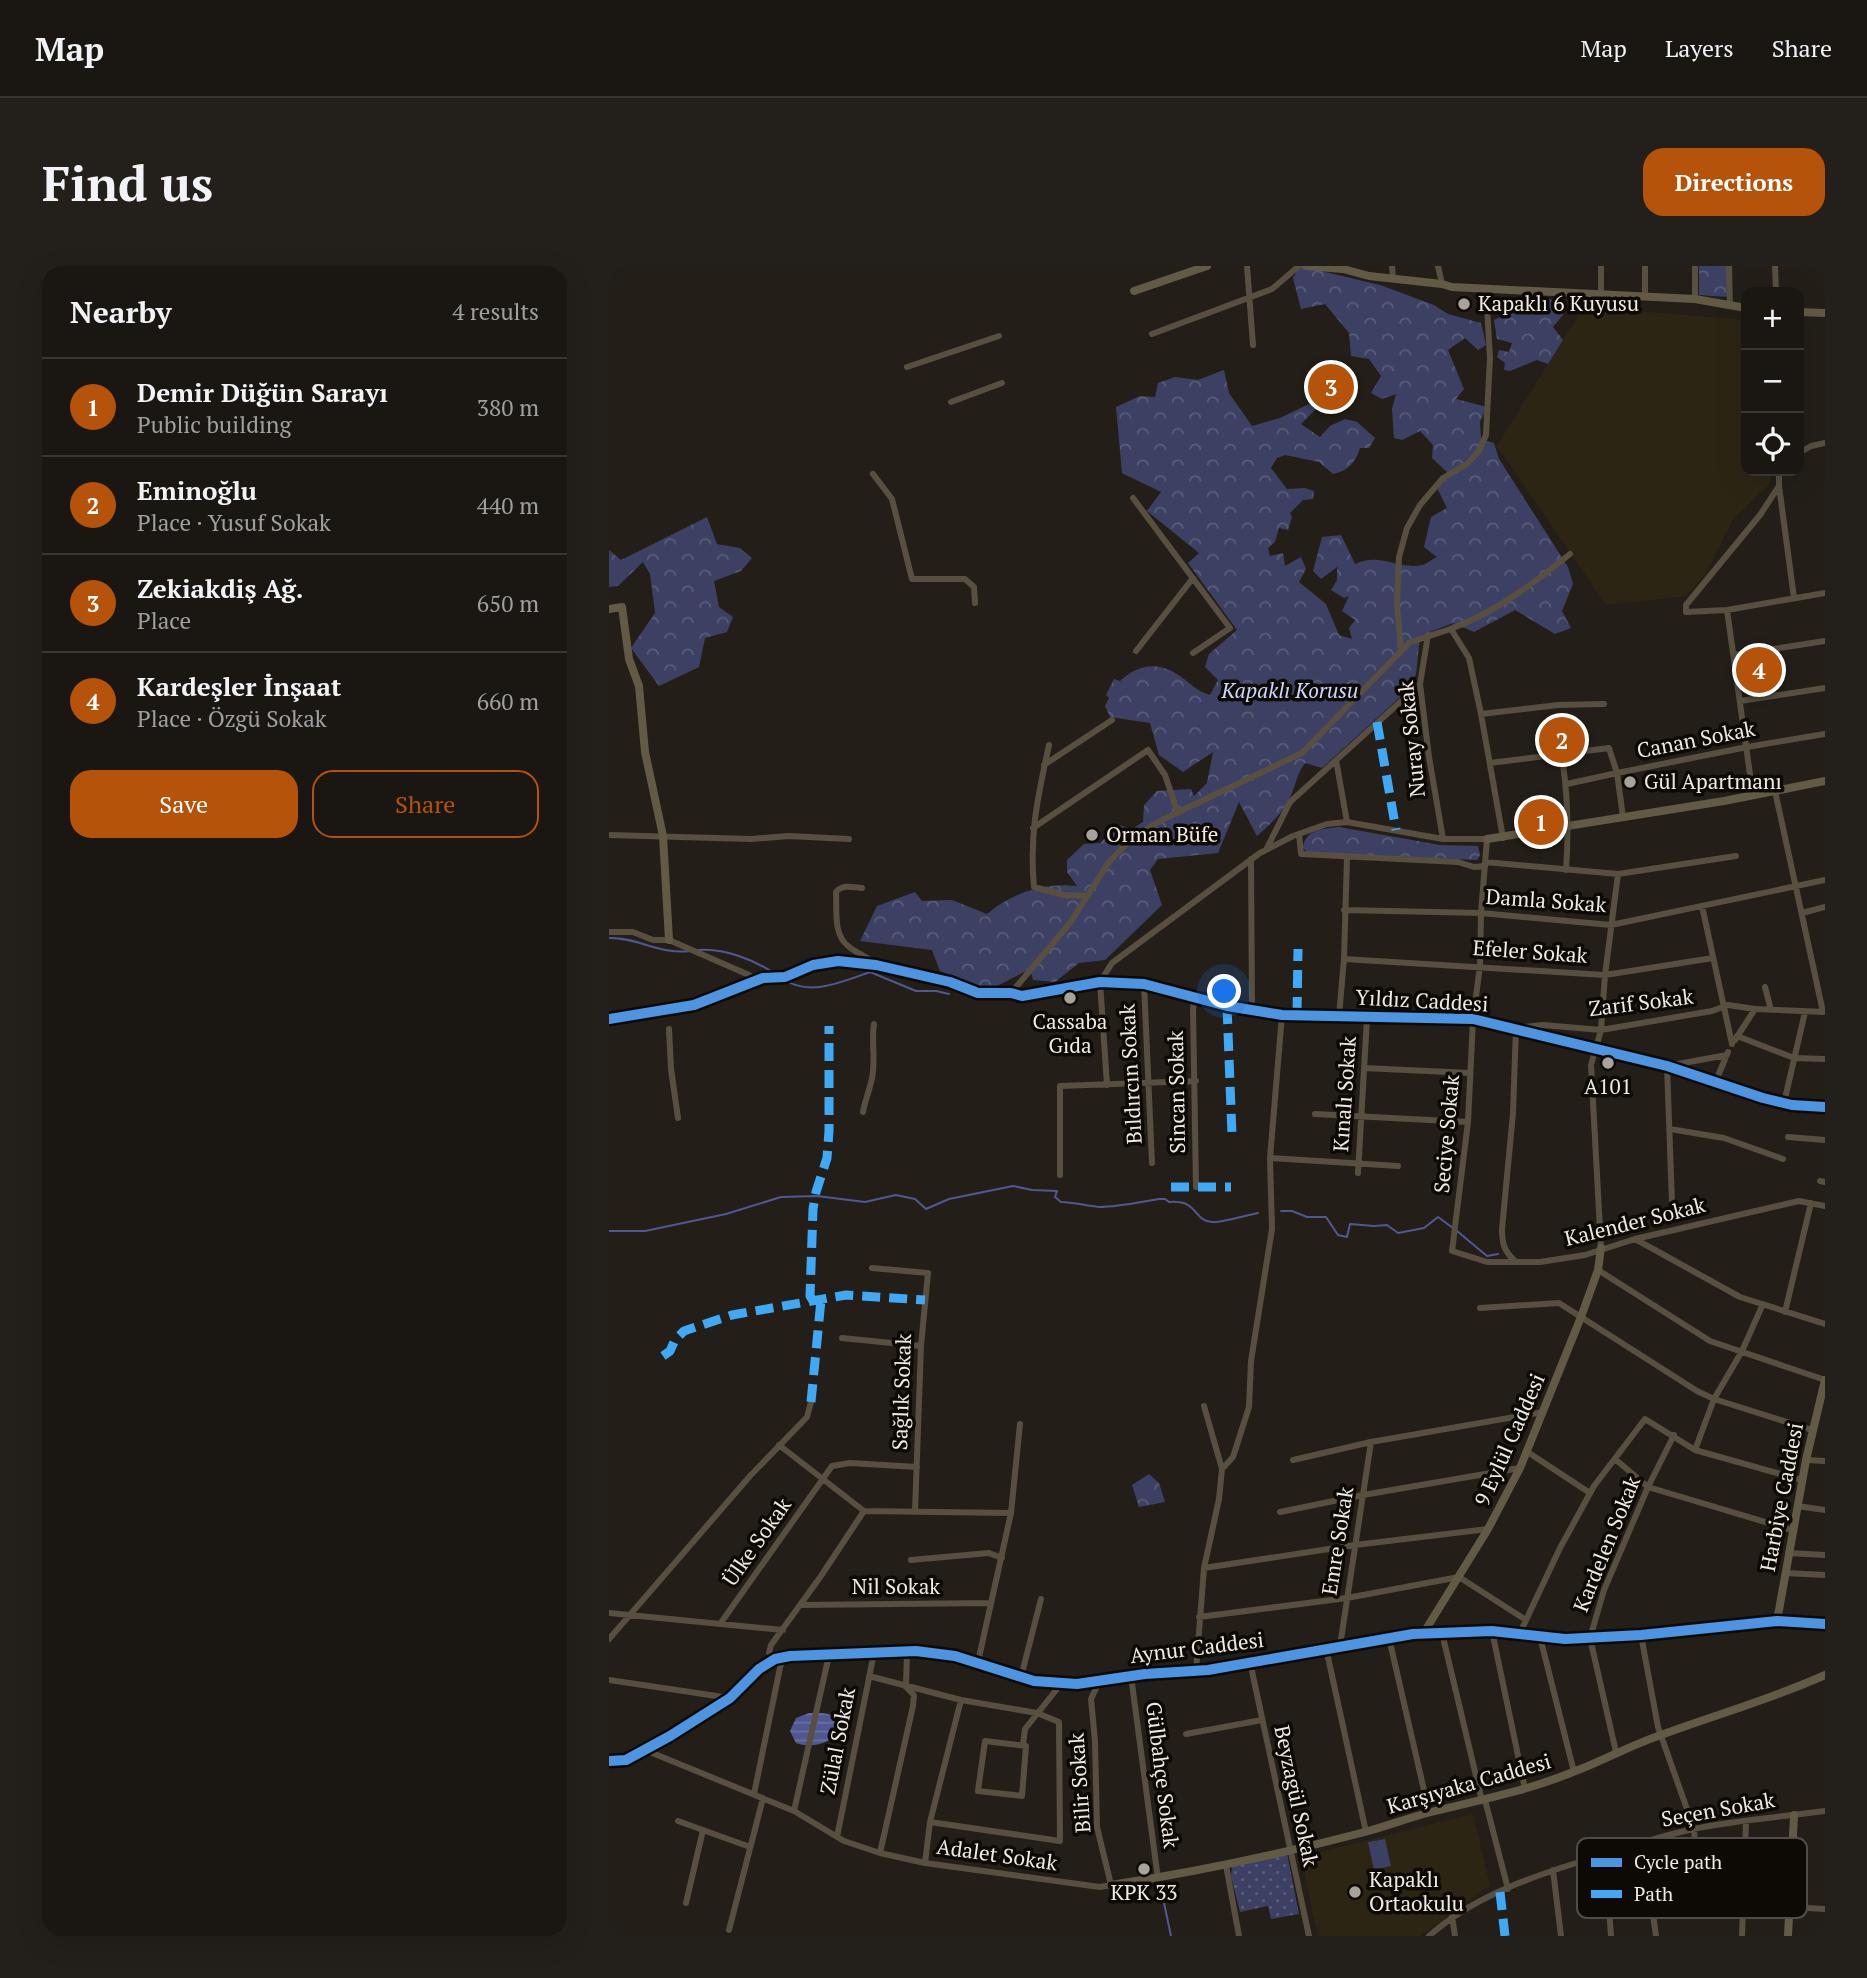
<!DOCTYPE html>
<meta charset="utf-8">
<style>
body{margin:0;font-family:"PT Serif",serif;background:#23201b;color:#f1f3f6}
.controls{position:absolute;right:21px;top:21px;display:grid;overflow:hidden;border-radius:14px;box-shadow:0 7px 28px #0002}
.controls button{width:63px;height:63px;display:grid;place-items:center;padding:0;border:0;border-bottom:2px solid #383632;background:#1a1712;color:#f1f3f6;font:35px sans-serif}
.you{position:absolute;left:616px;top:726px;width:24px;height:24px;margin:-18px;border:5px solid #fff;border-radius:50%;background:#1a73e8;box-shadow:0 0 0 10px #1a73e833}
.badge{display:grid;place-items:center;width:46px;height:46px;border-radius:50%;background:#b45309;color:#fff;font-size:23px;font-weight:700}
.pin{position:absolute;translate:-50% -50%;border:4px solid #fff;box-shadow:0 2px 7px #0006}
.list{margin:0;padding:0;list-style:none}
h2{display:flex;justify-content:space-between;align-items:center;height:91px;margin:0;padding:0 28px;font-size:30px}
h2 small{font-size:23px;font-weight:400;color:#9f9f9f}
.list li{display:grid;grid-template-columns:46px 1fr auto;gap:21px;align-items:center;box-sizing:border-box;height:98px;padding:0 28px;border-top:2px solid #383632}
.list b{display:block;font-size:26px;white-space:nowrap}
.list p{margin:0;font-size:23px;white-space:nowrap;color:#9f9f9f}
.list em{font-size:23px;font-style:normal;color:#9f9f9f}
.actions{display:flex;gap:14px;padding:21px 28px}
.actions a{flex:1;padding:16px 0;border:2px solid #b45309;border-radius:21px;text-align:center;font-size:24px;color:#b45309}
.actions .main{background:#b45309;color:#fff}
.icon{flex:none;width:38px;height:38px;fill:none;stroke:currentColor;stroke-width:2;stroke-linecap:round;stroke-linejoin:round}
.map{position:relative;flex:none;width:1216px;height:1670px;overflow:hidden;border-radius:21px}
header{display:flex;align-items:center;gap:42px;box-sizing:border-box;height:98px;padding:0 35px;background:#1a1712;border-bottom:2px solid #383632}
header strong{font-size:33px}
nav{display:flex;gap:38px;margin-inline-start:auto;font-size:24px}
.intro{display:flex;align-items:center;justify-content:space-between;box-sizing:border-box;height:168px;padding:0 42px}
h1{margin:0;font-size:49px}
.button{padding:18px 32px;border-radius:21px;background:#b45309;color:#fff;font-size:24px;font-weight:700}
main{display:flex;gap:42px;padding:0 42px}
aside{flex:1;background:#1a1712;border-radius:21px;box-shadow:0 7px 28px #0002}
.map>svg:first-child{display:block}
</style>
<header>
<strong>Map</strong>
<nav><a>Map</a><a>Layers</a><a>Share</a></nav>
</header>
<div class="intro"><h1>Find us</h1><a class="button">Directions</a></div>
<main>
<aside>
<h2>Nearby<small>4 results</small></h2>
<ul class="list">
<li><span class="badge">1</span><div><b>Demir Düğün Sarayı</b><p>Public building</p></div><em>380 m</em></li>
<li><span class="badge">2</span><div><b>Eminoğlu</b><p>Place · Yusuf Sokak</p></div><em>440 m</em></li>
<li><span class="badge">3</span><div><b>Zekiakdiş Ağ.</b><p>Place</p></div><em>650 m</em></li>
<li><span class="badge">4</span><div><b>Kardeşler İnşaat</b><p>Place · Özgü Sokak</p></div><em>660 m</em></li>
</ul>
<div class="actions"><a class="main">Save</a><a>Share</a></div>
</aside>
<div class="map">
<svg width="1216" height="1670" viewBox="0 0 1216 1670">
<defs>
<pattern id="grass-dots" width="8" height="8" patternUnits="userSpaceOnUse" patternTransform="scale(1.75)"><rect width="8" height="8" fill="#3c4163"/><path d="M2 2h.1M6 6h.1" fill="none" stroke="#585d79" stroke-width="1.8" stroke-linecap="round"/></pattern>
<pattern id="forest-crowns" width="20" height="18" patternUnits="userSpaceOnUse" patternTransform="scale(1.75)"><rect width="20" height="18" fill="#3c4163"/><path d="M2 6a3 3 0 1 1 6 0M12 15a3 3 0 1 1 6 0" fill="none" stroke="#585d79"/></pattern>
<pattern id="water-rules" width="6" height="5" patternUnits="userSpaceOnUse" patternTransform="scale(1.75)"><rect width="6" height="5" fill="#505893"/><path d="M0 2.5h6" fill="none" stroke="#6a70a2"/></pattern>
</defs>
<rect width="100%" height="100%" fill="#231f18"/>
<path fill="#2d2514" d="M989 42 1137 54V205H1161V218L1124 253 1098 306 1077 330 997 339 888 180 973 43Z
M864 1548 881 1619 812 1670H709L693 1597 696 1590Z"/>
<path fill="url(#grass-dots)" d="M678 1587 690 1648 662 1653 659 1640 631 1646 622 1610 623 1600Z"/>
<path fill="url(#forest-crowns)" d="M691 0 771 19 825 39 839 48 872 57 877 79 869 84 856 72 839 84 855 123 847 133 878 141 871 156 872 173 885 177 890 193 959 301 964 318 953 345 962 362 946 368 906 344 865 366 844 357 811 370 807 408 800 423 713 502 696 497C688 508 687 518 682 529 675 547 661 558 648 570L630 536 609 587 549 593 541 604 553 639 496 694 470 697 446 716 424 714 421 703 378 725 331 705 323 684 251 675 268 640 306 626 313 635 343 634 378 648C403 627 435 616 468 620L458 606V594L475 578 491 577 510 559 523 563 534 556 535 539 548 525 582 523 585 530 598 517 604 486 574 506 550 489 541 457 501 451 496 440 500 432 497 429 505 413 511 415C528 399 547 395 568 408 580 416 587 425 601 429L609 414 596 401 600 388 628 364 579 297 590 287 538 245 552 226 513 207 507 141 531 130 546 131 549 117 566 111 589 114 615 104 620 127 643 160 671 152 700 138 708 142 692 158 711 171 721 160 736 153 748 156 766 172 760 182H751C747 196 739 205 724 208L710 196 676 189 668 192 662 202 678 223 696 222 705 225 704 233 694 234 681 247 683 251 679 264 670 262 666 276 659 282 661 290 674 287 676 300 692 291 697 303 690 316 717 338 730 369 743 373 740 362 746 354 733 345 740 330 735 332 722 324 728 314V301L712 313 704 305 713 271 732 269 746 298C772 286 788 304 813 299 818 298 823 293 828 291L815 281 822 251 838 242 827 220 840 208 823 192 824 179 811 165 793 174 785 172 783 143 787 128 773 133 762 127 772 110 760 93 742 90 740 67 716 38 692 43 684 12Z
M1090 0H1118L1119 31 1090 29Z
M941 33 955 38 954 49 944 61 954 74 939 98 928 94 901 105 895 104 896 97 888 91 890 84 900 86 903 77 888 73 885 54 912 41Z
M98 251 108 278 131 282 143 292 132 305 105 315 110 341 124 351 118 366 96 372 90 401 50 420 22 382 46 347 41 308 34 296 9 320 0 321V284L12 294Z
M730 561 831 579 869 580 871 589 868 594 698 586 694 582C696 563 714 563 730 561Z
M540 1208 550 1217 556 1236 530 1241 523 1219Z"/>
<path fill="#3c4163" d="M776 1573 782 1600 765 1604 759 1576Z"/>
<path fill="url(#water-rules)" d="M200 1447C217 1447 225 1445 233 1462 224 1477 203 1483 187 1477L181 1465 187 1452Z"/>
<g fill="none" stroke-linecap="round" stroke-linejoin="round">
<path stroke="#505893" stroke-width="2" d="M0 672C28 671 51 689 81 685
M90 684C115 682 146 694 166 708
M174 713C200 731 233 716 261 706L307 725H327L340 728
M672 945H683L698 951H717L729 969 738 971 741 958 765 960 778 959 789 967 815 962 829 951 844 962
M0 965H36L117 948 172 931 208 930 256 936 287 929 306 933 317 943 340 933 404 920 423 924 448 925 446 931 452 936C465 936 477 940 490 941 510 941 531 936 550 933H556L560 936C589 933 584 955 603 956 613 957 638 949 649 947
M848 965 878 990 889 988
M555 1637 562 1670"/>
<path stroke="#584f40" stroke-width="6" d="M638 0 644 79
M783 0 784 12
M829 0 833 18
M1120 0 1121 40
M1166 0 1167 26
M992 28V0
M1036 30V0
M1086 33V0
M543 68 663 23 690 0
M298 101 390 70
M342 136 393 117
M1190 187 1202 180 1216 177
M1170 205V220L1185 332
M264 208 283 233 303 313H356L365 321 366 337
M1170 220 1151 249 1077 339V346L1118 344 1216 327
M524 232 621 362 584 387
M1118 344 1144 530
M842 363 860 392 872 448 894 572
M819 369 811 418 820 491 834 573
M527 385 584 312
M792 385 788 338 790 291 798 262 811 239 834 212 858 198 870 185 877 169 881 92 877 23
M1125 389 1216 375
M1131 435 1216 422
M872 448 949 439 995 438
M440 479C429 530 420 568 425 621L455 629 479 630
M952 486C959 526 960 563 957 604
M727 494 738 556
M881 497 1000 482 1008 507 958 518
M435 499 503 454
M1166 525 1214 746
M1014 551 1008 507 1138 481 1216 468
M424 562 539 484 556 509 569 547
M690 568 692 588 849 596 865 601 876 600
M0 569 142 573 180 570 240 573
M658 582 681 536 811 418
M642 593 643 744
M876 596 1009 608 1127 590
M253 622C243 621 234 618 227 626 228 644 224 668 239 680 248 688 259 690 267 699
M1093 640 1123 778
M735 644 872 647 1002 659 1216 614
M1193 647 1216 641
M1 666H24L44 674H60L140 709 147 715
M735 693 996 709 1104 692
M535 718 543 897
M1156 721 1162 744
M586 731 584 743 587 921
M730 750 735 693 738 591
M0 753 85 739 154 712 176 711 204 699 229 695 267 699 341 716 369 727H402L461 657 500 596 525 570 555 553 693 487 800 377C814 371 828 368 841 363 886 347 925 317 961 288
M60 763 62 803 69 852
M1128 770 1185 792 1216 793
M1126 774 1146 743
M755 802 861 807
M1109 810 1119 786
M498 819 491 716 503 697 651 587 684 570 718 558 738 556 834 573H878L872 647 871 700 864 753 859 856 843 985 878 996H931L976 989 1026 973 1190 935 1216 940
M1175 837 1196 746
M254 846C256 834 261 823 263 812 267 794 262 776 265 758
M706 848 859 856
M1061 863 1115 872 1174 893
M1179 871 1216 874
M661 892 789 900
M749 907 758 752
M451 909V820L587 815
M1211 915 1216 916
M1063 937 1058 800 1118 789
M1026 973 1131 1031 1216 1058
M992 982 982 799 992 764 996 709 1009 608
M905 994C895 985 893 977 893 963L904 847 907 762 934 759 992 764 1103 745 1119 739 1146 743 1216 746
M263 1002 319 1007 312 1080 306 1245
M989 1004 1101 1075 1216 1114
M871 1042 950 1037 1088 1125 1105 1133 1203 1164
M1176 1046 1202 937
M233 1072 312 1080
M170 1179 255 1245 402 1247
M1086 1184 1105 1133 1133 1085 1154 1038
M917 1185 981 1227
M1006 1193 1039 1221 1183 1264
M684 1194 762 1176 934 1146
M1197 1194 1216 1195
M613 1203 624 1191 640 1141 642 1095 663 963 661 892 673 749
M1188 1240 1216 1244
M671 1246 754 1229 911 1202
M1179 1287 1216 1289
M302 1294 380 1287 393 1292
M595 1302 746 1279 879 1263
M1176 1307 1216 1309
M191 1339 382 1337
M0 1347 174 1364
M590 1351 738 1332 850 1311 917 1354
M111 1358 223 1200 241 1197 308 1201
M883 1365 916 1523
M833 1367 873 1535
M910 1369 951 1282 985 1220 1036 1153 1086 1184 1193 1214
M1032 1369 1049 1461 1085 1563 1090 1639
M931 1371 965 1506
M780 1372 820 1546
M0 1373 141 1210 198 1151 202 1136
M731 1380 762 1176
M717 1382 757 1566
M166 1393 160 1387 162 1379 212 1310 255 1245
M369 1396 402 1247 411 1158
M641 1396 700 1670
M587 1405 595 1302 610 1233 613 1203 595 1140
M260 1410 352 1434 428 1447 450 1456 451 1575 321 1556 352 1434
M522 1410 549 1613
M412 1411 432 1333
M0 1414 121 1432
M297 1421 298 1386
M577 1468 653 1454
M376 1475 417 1480 413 1530 369 1525Z
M414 1479 416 1463 452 1418
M36 1484 185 1545 235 1575 271 1587 316 1597 491 1621 502 1619 488 1561 486 1475 482 1433 491 1414
M1007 1486 981 1372 995 1324 1039 1221 1065 1169
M145 1528 173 1392
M876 1534 899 1623
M185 1545 220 1389
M69 1555 141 1581
M228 1571 265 1387
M1034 1576 1047 1670
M271 1587 304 1440 305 1429 298 1422
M996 1588 1002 1670
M316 1597 321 1556
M617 1599 630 1670
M944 1604 952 1670
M77 1637 94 1564
M1182 1641 1216 1643
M1042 1644 1134 1634
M843 1650 846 1670
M120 1664 154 1532
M820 1670C864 1631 921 1611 977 1594 1012 1583 1048 1571 1084 1563 1127 1554 1172 1551 1216 1545
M1133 1670 1137 1556"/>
<path stroke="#635a46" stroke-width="8" d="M697 0 734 3 760 10 833 18 843 21 1086 33 1137 42
M525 25 598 0
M1190 46 1216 47
M0 343 13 341 20 393 30 420 36 486 54 570 60 674
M878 573 1115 535 1216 515
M402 727 413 730 491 716 535 718 618 740 673 749 864 753 1058 800 1154 832 1183 839 1216 841
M1168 1355 1197 1194 1216 1114
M814 1368 879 1263 911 1202 972 1051 989 1004 992 982
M0 1495 17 1494 61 1470 121 1432 150 1403 166 1393 181 1390 307 1385 346 1390 425 1415 468 1418 536 1408 599 1404 804 1368 883 1365 956 1373 1032 1369 1168 1355 1216 1358
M502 1619C587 1606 672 1588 756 1566 778 1560 799 1552 822 1546 870 1534 918 1525 964 1506 994 1495 1022 1479 1052 1469 1106 1449 1163 1433 1216 1409
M1179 1670 1185 1549"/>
<path stroke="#3fa9f5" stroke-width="9" stroke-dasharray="18 9" stroke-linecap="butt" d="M768 456 787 564
M618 740 623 869
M688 749 689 683
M562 921H622
M204 1035 201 1030 204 943 207 926 218 892 220 865V760
M54 1090 61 1085 66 1074 75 1065 123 1049 237 1029 316 1034
M202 1136 212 1034
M891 1626 896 1670"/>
<defs>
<path id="cycleway" d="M0 753 85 739 154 712 176 711 204 699 229 695 267 699 341 716 369 727H402L413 730 491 716 535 718 618 740 673 749 864 753 1058 800 1154 832 1183 839 1216 841
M0 1495 17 1494 61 1470 121 1432 150 1403 166 1393 181 1390 307 1385 346 1390 425 1415 468 1418 536 1408 599 1404 804 1368 883 1365 956 1373 1032 1369 1168 1355 1216 1358"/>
</defs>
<use href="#cycleway" stroke="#0d0a06" stroke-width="15"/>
<use href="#cycleway" stroke="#4d94e3" stroke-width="10"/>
</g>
<g fill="#a7a39b" stroke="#0d0a06" stroke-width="2.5">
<circle cx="855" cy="38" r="7"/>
<circle cx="1021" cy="516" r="7"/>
<circle cx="483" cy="569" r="7"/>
<circle cx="461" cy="732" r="7"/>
<circle cx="999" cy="797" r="7"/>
<circle cx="535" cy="1603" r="7"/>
<circle cx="746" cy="1626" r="7"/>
</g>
<g text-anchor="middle" stroke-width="7" stroke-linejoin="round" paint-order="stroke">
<g font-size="21" fill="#eeeae1" stroke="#0d0a06" text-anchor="start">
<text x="869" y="45">Kapaklı 6 Kuyusu</text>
<text x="1035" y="523">Gül Apartmanı</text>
<text x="497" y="576">Orman Büfe</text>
<text x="461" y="763" text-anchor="middle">Cassaba<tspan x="461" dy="24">Gıda</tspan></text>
<text x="999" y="828" text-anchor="middle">A101</text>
<text x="760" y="1621">Kapaklı<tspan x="760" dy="24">Ortaokulu</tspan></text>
<text x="535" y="1634" text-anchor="middle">KPK 33</text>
</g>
<g font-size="21" font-style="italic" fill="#cdd5fc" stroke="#0d0a06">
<text x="681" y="432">Kapaklı Korusu</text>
</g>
<g font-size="21" fill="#eeeae1" stroke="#0d0a06">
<text transform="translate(803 473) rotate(-96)" y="7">Nuray Sokak</text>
<text transform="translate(1087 474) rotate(-11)" y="7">Canan Sokak</text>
<text transform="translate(937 635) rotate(4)" y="7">Damla Sokak</text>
<text transform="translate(921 686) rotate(4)" y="7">Efeler Sokak</text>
<text transform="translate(813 735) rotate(3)" y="7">Yıldız Caddesi</text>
<text transform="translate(1032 737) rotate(-7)" y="7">Zarif Sokak</text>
<text transform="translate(522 808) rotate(-93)" y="7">Bıldırcın Sokak</text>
<text transform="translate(568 826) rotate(-91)" y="7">Sincan Sokak</text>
<text transform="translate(736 828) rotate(-86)" y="7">Kınalı Sokak</text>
<text transform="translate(838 868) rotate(-85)" y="7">Seciye Sokak</text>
<text transform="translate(1026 956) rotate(-14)" y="7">Kalender Sokak</text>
<text transform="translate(293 1126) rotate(-88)" y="7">Sağlık Sokak</text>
<text transform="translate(901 1174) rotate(-66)" y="7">9 Eylül Caddesi</text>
<text transform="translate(1173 1231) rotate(-79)" y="7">Harbiye Caddesi</text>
<text transform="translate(729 1275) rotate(-81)" y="7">Emre Sokak</text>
<text transform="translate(148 1276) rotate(-55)" y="7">Ülke Sokak</text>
<text transform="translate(998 1278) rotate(-68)" y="7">Kardelen Sokak</text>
<text x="287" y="1328">Nil Sokak</text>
<text transform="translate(588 1382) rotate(-7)" y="7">Aynur Caddesi</text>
<text transform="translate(229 1475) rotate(-79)" y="7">Zülal Sokak</text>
<text transform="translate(553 1509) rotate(83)" y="7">Gülbahçe Sokak</text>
<text transform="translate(471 1517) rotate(-94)" y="7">Bilir Sokak</text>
<text transform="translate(860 1518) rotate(-16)" y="7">Karşıyaka Caddesi</text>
<text transform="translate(687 1530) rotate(78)" y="7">Beyzagül Sokak</text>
<text transform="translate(1109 1544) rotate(-10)" y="7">Seçen Sokak</text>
<text transform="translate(388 1589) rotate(8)" y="7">Adalet Sokak</text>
</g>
</g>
<rect x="968" y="1572" width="230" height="80" rx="10" fill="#0d0a06" stroke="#504d48" stroke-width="2"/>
<rect x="982" y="1592" width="31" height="9" fill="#4d94e3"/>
<rect x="982" y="1624" width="31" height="8" fill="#3fa9f5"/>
<g font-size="19" fill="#eeeae1">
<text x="1025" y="1603">Cycle path</text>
<text x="1025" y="1635">Path</text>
</g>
</svg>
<div class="controls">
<button>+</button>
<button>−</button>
<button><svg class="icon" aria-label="locate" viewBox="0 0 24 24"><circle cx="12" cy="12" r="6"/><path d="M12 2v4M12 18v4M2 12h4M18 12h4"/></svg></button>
</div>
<div class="you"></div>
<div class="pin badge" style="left:932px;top:556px">1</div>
<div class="pin badge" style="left:953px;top:474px">2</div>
<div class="pin badge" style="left:722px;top:121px">3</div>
<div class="pin badge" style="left:1150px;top:404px">4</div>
</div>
</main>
